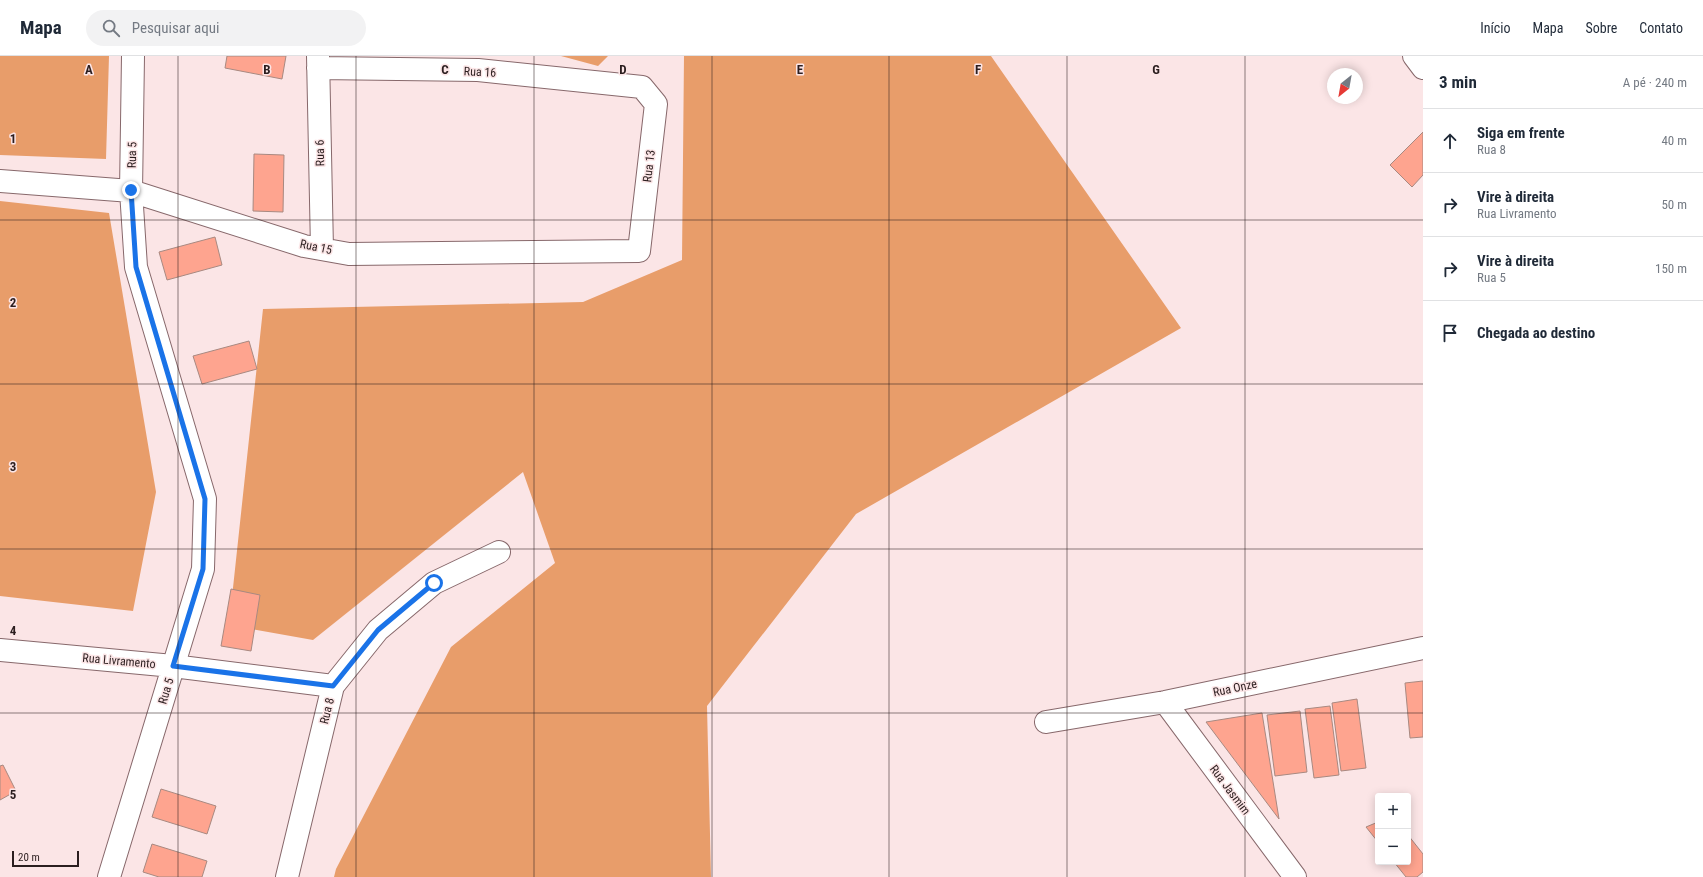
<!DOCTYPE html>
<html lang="pt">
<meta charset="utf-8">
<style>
body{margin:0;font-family:"Roboto Condensed",sans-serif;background:#f2f2f3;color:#1f2937}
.controls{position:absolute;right:12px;bottom:12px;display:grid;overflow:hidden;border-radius:4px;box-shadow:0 2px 10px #0003}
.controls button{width:36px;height:36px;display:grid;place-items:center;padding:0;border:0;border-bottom:1px solid #e0e1e3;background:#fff;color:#1f2937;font:20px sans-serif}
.compass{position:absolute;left:1327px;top:12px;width:36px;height:36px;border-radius:50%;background:#fff;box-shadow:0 2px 10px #0003;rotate:211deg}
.scale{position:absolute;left:12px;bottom:10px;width:67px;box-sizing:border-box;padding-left:4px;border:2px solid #2b1e1f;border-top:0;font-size:11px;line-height:14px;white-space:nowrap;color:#2b1e1f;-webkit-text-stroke:3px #fbe5e6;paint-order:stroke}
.stop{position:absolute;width:12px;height:12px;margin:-9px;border:3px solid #1a73e8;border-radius:50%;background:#fff}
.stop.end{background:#1a73e8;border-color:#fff;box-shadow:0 1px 4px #0008}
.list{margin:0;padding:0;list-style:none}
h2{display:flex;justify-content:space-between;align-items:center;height:52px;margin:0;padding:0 16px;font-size:17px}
h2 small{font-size:13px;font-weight:400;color:#747a83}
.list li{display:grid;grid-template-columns:26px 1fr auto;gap:12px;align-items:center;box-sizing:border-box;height:64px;padding:0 16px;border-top:1px solid #e0e1e3}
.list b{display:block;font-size:15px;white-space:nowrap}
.list p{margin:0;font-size:13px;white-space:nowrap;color:#747a83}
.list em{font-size:13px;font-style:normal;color:#747a83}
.icon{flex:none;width:22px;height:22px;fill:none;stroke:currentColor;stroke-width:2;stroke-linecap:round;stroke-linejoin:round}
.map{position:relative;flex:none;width:1423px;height:821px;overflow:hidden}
header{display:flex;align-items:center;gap:24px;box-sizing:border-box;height:56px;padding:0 20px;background:#fff;border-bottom:1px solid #e0e1e3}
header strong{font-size:19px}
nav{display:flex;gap:22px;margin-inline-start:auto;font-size:14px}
.search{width:280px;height:36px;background:#f2f2f3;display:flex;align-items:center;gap:10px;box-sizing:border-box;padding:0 14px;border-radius:22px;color:#747a83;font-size:15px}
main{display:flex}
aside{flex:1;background:#fff}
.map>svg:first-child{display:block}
</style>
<header>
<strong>Mapa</strong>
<div class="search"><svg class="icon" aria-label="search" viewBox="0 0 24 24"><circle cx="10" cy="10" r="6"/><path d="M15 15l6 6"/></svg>Pesquisar aqui</div>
<nav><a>Início</a><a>Mapa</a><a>Sobre</a><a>Contato</a></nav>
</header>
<main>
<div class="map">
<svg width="1423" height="821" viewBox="0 0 1423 821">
<rect width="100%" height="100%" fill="#fbe5e6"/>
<path fill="#e89d6a" d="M0 0H109L106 103 0 99Z
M561 0H608L598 10Z
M684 0H991L1181 272 856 458 707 650 711 821H334L336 813 451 591 555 507 523 416 313 584 229 569 263 253 583 246 682 204Z
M0 145 109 157 156 436 133 555 0 540Z"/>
<path fill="#fea48f" stroke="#a88981" d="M227 0H286L282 23 225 12Z
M1423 76V119L1412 131 1390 109Z
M254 98 284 99 283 156 253 155Z
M215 181 222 209 167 224 159 196Z
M249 285 257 313 202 328 193 300Z
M231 533 260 539 251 595 221 590Z
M1423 625V681L1410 682 1405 627Z
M1357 643 1366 712 1341 715 1332 647Z
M1330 650 1339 719 1314 722 1305 653Z
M1300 655 1307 716 1275 720 1267 659Z
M1262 657 1279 763 1206 666Z
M3 709 16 735 0 744V710Z
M161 733 216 750 207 778 152 761Z
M1378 766V786L1366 771Z
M1408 779 1423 798V816L1417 821H1406L1394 806H1408Z
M152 788 207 805 202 821H159L143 816Z"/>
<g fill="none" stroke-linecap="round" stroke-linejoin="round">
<defs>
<path id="minor" d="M318 0 322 193
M1414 0 1423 12
M0 125 131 135 304 190 349 198 639 195 656 48 642 31 478 14 318 12
M0 594 173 610 333 630
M1165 646 1295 821
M1046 666 1165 646 1423 592
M109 821 203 513 205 443 136 211 131 135 133 0
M287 821 333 630 378 574 434 527 499 496"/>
</defs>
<use href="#minor" stroke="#87686b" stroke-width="24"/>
<use href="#minor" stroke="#fff" stroke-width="22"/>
</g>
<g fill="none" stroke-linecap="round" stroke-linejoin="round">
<path stroke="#1a73e8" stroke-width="5" d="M131 134 136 211 205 443 203 513 173 610 333 630 378 574 434 527"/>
</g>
<path fill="none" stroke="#2b1e1f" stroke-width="1" stroke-opacity="0.55" d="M178 0V821M356 0V821M534 0V821M712 0V821M889 0V821M1067 0V821M1245 0V821M0 164H1423M0 328H1423M0 493H1423M0 657H1423"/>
<g text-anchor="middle" stroke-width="3" stroke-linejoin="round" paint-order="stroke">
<g font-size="12" fill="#2b1e1f" stroke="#fbe5e6">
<text transform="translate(480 16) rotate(3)" y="4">Rua 16</text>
<text transform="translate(320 97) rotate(-91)" y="4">Rua 6</text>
<text transform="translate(132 99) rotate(-89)" y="4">Rua 5</text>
<text transform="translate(649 110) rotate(-83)" y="4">Rua 13</text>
<text transform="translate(316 191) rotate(12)" y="4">Rua 15</text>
<text transform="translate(119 605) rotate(5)" y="4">Rua Livramento</text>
<text transform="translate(1235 632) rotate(-12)" y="4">Rua Onze</text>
<text transform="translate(166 635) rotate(-73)" y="4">Rua 5</text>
<text transform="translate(327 655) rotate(-76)" y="4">Rua 8</text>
<text transform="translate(1230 734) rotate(53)" y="4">Rua Jasmim</text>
</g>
</g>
<g font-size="13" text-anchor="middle" font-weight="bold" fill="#2b1e1f" stroke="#fbe5e6" stroke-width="3" stroke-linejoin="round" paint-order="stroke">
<text x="89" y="18">A</text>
<text x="267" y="18">B</text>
<text x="445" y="18">C</text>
<text x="623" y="18">D</text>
<text x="800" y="18">E</text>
<text x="978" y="18">F</text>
<text x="1156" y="18">G</text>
<text x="13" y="87">1</text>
<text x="13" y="251">2</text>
<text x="13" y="415">3</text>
<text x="13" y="579">4</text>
<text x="13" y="743">5</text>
</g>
</svg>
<div class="controls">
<button>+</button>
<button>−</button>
</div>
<svg class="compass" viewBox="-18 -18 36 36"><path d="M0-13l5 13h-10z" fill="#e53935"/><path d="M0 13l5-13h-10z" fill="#747a83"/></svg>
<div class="scale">20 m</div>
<div class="stop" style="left:434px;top:527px"></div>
<div class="stop end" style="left:131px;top:134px"></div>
</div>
<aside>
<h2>3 min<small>A pé · 240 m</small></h2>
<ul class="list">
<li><svg class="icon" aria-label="ahead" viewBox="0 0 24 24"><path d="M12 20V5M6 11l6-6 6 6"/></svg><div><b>Siga em frente</b><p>Rua 8</p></div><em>40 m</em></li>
<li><svg class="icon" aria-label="right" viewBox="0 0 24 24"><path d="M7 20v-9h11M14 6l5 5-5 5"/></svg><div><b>Vire à direita</b><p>Rua Livramento</p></div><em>50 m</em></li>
<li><svg class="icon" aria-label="right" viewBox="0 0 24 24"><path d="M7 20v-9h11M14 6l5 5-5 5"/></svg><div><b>Vire à direita</b><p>Rua 5</p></div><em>150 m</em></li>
<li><svg class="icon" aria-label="arrive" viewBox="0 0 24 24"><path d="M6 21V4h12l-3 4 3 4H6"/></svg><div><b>Chegada ao destino</b></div></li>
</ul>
</aside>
</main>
